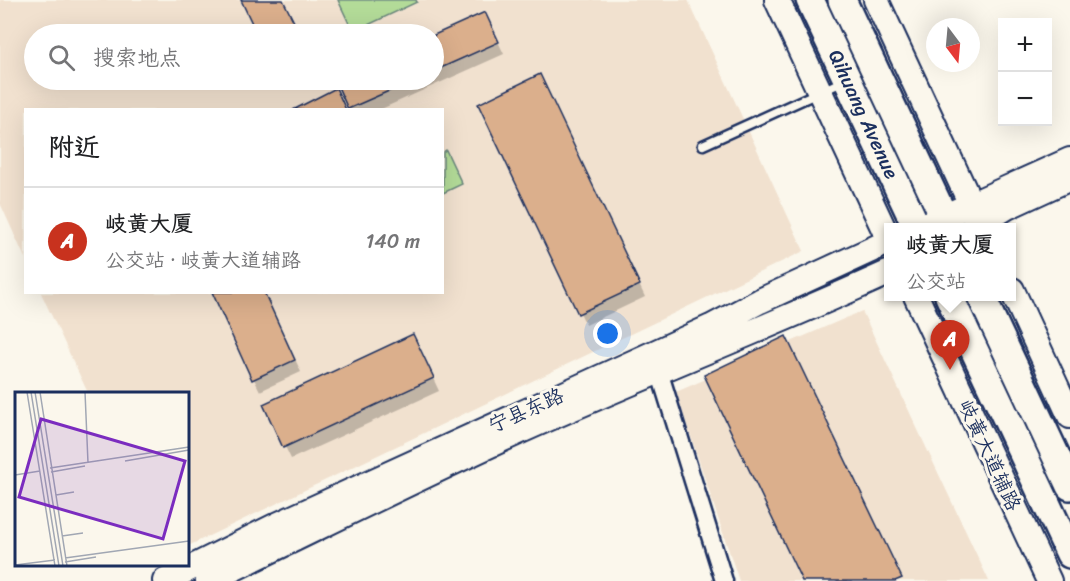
<!DOCTYPE html>
<html lang="zh">
<meta charset="utf-8">
<style>
body{margin:0;font-family:Sriracha,"LXGW WenKai TC",sans-serif;background:#f2f2f2;color:#202124}
.controls{position:absolute;right:18px;top:18px;display:grid;overflow:hidden;border-radius:0px;box-shadow:0 6px 24px #0002}
.controls button{width:54px;height:54px;display:grid;place-items:center;padding:0;border:0;border-bottom:2px solid #e0e0e0;background:#fff;color:#202124;font:30px sans-serif}
.compass{position:absolute;left:926px;top:18px;width:54px;height:54px;border-radius:50%;background:#fff;box-shadow:0 6px 24px #0002;rotate:164deg}
.you{position:absolute;left:608px;top:334px;width:21px;height:21px;margin:-15px;border:4px solid #fff;border-radius:50%;background:#1a73e8;box-shadow:0 0 0 9px #1a73e833}
.badge{display:grid;place-items:center;width:39px;height:39px;border-radius:50%;background:#c8321e;color:#fff;font-size:20px;font-weight:700}
.pin{position:absolute;translate:-50% -50px;filter:drop-shadow(0 2px 3px #0008)}
.pin::after{content:'';position:absolute;top:32px;width:21px;height:18px;background:inherit;clip-path:polygon(0 0,100% 0,50% 100%)}
.popup{position:absolute;left:884px;top:223px;width:132px;height:78px;box-sizing:border-box;display:grid;place-content:center;border-radius:0px;background:#fff;filter:drop-shadow(0 2px 4px #0005);font-size:20px;white-space:nowrap;color:#757577}
.popup b{font-size:22px;color:#202124}
.popup::after{content:'';position:absolute;left:50%;top:100%;margin-left:-12px;border:12px solid transparent;border-top-color:#fff}
.list{margin:0;padding:0;list-style:none}
h2{display:flex;justify-content:space-between;align-items:center;height:78px;margin:0;padding:0 24px;font-size:26px}
h2 small{font-size:20px;font-weight:400;color:#757577}
.list li{display:grid;grid-template-columns:39px 1fr auto;gap:18px;align-items:center;box-sizing:border-box;height:108px;padding:0 24px;border-top:2px solid #e0e0e0}
.list b{display:block;font-size:22px;white-space:nowrap}
.list p{margin:0;font-size:20px;white-space:nowrap;color:#757577}
.list em{font-size:20px;font-style:normal;color:#757577}
.icon{flex:none;width:33px;height:33px;fill:none;stroke:currentColor;stroke-width:2;stroke-linecap:round;stroke-linejoin:round}
.map{position:relative;flex:none;width:1070px;height:581px;overflow:hidden}
.search{position:absolute;background:#fff;box-shadow:0 6px 24px #0002;left:24px;top:24px;width:420px;height:66px;display:flex;align-items:center;gap:15px;box-sizing:border-box;padding:0 21px;border-radius:33px;color:#757577;font-size:22px}
.panel{position:absolute;background:#fff;box-shadow:0 6px 24px #0002;left:24px;top:108px;width:420px;height:186px;border-radius:0px}
.map>svg:first-child{display:block}
</style>
<div class="map">
<svg width="1070" height="581" viewBox="0 0 1070 581">
<rect width="100%" height="100%" fill="#fbf7ec"/>
<filter id="ink" filterUnits="userSpaceOnUse"><feTurbulence type="fractalNoise" baseFrequency=".0167" numOctaves="2"/><feDisplacementMap in="SourceGraphic" scale="12" xChannelSelector="R" yChannelSelector="G"/><feConvolveMatrix kernelMatrix="1 2 1 2 8 2 1 2 1" color-interpolation-filters="sRGB"/></filter>
<g filter="url(#ink)">
<path fill="#f1e1cf" fill-rule="evenodd" d="M0 0H688L804 251 188 546V394L88 393 41 293 442 292V110H26L25 258 0 203ZM34 34H434V80H34Z
M862 311 989 581H739L676 392Z"/>
<path fill="#b3db98" stroke="#67857b" stroke-width="1.5" d="M338 0H416L417 2 353 32Z
M446 150 462 184 443 193V152Z"/>
<path fill="#0003" d="M242 0H283L299 34H259Z
M485 14 504 54 379 110H350L337 80H434V36Z
M280 80H305L286 89Z
M546 88 645 297 586 325 480 105Z
M264 292 301 372 260 391 254 379Z
M419 348 439 391 291 459 265 405Z"/>
<path fill="#dbaf8c" stroke="#1b2f5e" stroke-width="1.5" d="M241 0H283L300 34H257Z
M485 12 499 42 434 71V35Z
M540 74 640 285 578 314 478 104Z
M335 80H414L348 109Z
M336 88 346 110H293Z
M212 292H264L295 360 252 380Z
M413 334 434 378 283 448 263 404Z
M786 336 902 578 895 581H802L704 375Z"/>
<g fill="none" stroke-linecap="round" stroke-linejoin="round">
<defs>
<path id="lane" d="M703 145 844 81"/>
<path id="street" d="M659 371 724 581"/>
<path id="secondary" d="M777 0 888 238
M876 0 982 228
M919 228 1070 160
M973 228 1007 207 1070 178
M1012 290 1070 416
M916 296 1049 581
M165 581 277 525 711 327 760 301 888 242
M208 581C310 532 411 481 514 434 638 378 765 329 888 273"/>
<path id="primary" d="M810 0 917 228
M842 0 949 228
M949 296 1070 554
M981 296 1070 486"/>
</defs>
<use href="#lane" stroke="#1b2f5e" stroke-width="13"/>
<use href="#street" stroke="#1b2f5e" stroke-width="21"/>
<use href="#secondary" stroke="#1b2f5e" stroke-width="28"/>
<use href="#primary" stroke="#1b2f5e" stroke-width="32"/>
<use href="#lane" stroke="#fbf7ec" stroke-width="8"/>
<use href="#street" stroke="#fbf7ec" stroke-width="16"/>
<use href="#secondary" stroke="#fbf7ec" stroke-width="24"/>
<use href="#primary" stroke="#fbf7ec" stroke-width="27"/>
</g>
</g>
<g text-anchor="middle" stroke-width="6" stroke-linejoin="round" paint-order="stroke">
<g font-size="20" fill="#1b2f5e" stroke="#fbf7ec">
<text transform="translate(864 114) rotate(65)" y="7">Qihuang Avenue</text>
<text transform="translate(526 410) rotate(-24)" y="7">宁县东路</text>
<text transform="translate(990 455) rotate(65)" y="7">岐黄大道辅路</text>
</g>
</g>
<g transform="translate(15 392)">
<rect width="174" height="174" fill="#fbf7ec"/>
<path fill="none" stroke="#a1a7b3" stroke-width="1.5" d="M12 0 40 174M16 0 44 174M20 0 48 174M25 0 52 174M70 0 73 71M110 69 174 58M35 76 174 55M36 80 70 74M0 83 25 79M41 103 59 100M47 144 68 141M50 166 174 149M50 170 81 165M0 173 40 168"/>
<path fill="#7b2cbf" fill-opacity="0.15" stroke="#7b2cbf" stroke-width="3" d="M26 27 170 69 148 147 4 105Z"/>
<rect width="174" height="174" fill="none" stroke="#1b2f5e" stroke-width="3"/>
</g>
</svg>
<div class="controls">
<button>+</button>
<button>−</button>
</div>
<svg class="compass" viewBox="-18 -18 36 36"><path d="M0-13l5 13h-10z" fill="#e53935"/><path d="M0 13l5-13h-10z" fill="#757577"/></svg>
<div class="you"></div>
<div class="pin badge" style="left:950px;top:370px">A</div>
<div class="popup"><b>岐黄大厦</b>公交站</div>
<div class="search"><svg class="icon" aria-label="search" viewBox="0 0 24 24"><circle cx="10" cy="10" r="6"/><path d="M15 15l6 6"/></svg>搜索地点</div>
<section class="panel">
<h2>附近<small></small></h2>
<ul class="list">
<li><span class="badge">A</span><div><b>岐黄大厦</b><p>公交站 · 岐黄大道辅路</p></div><em>140 m</em></li>
</ul>
</section>
</div>
